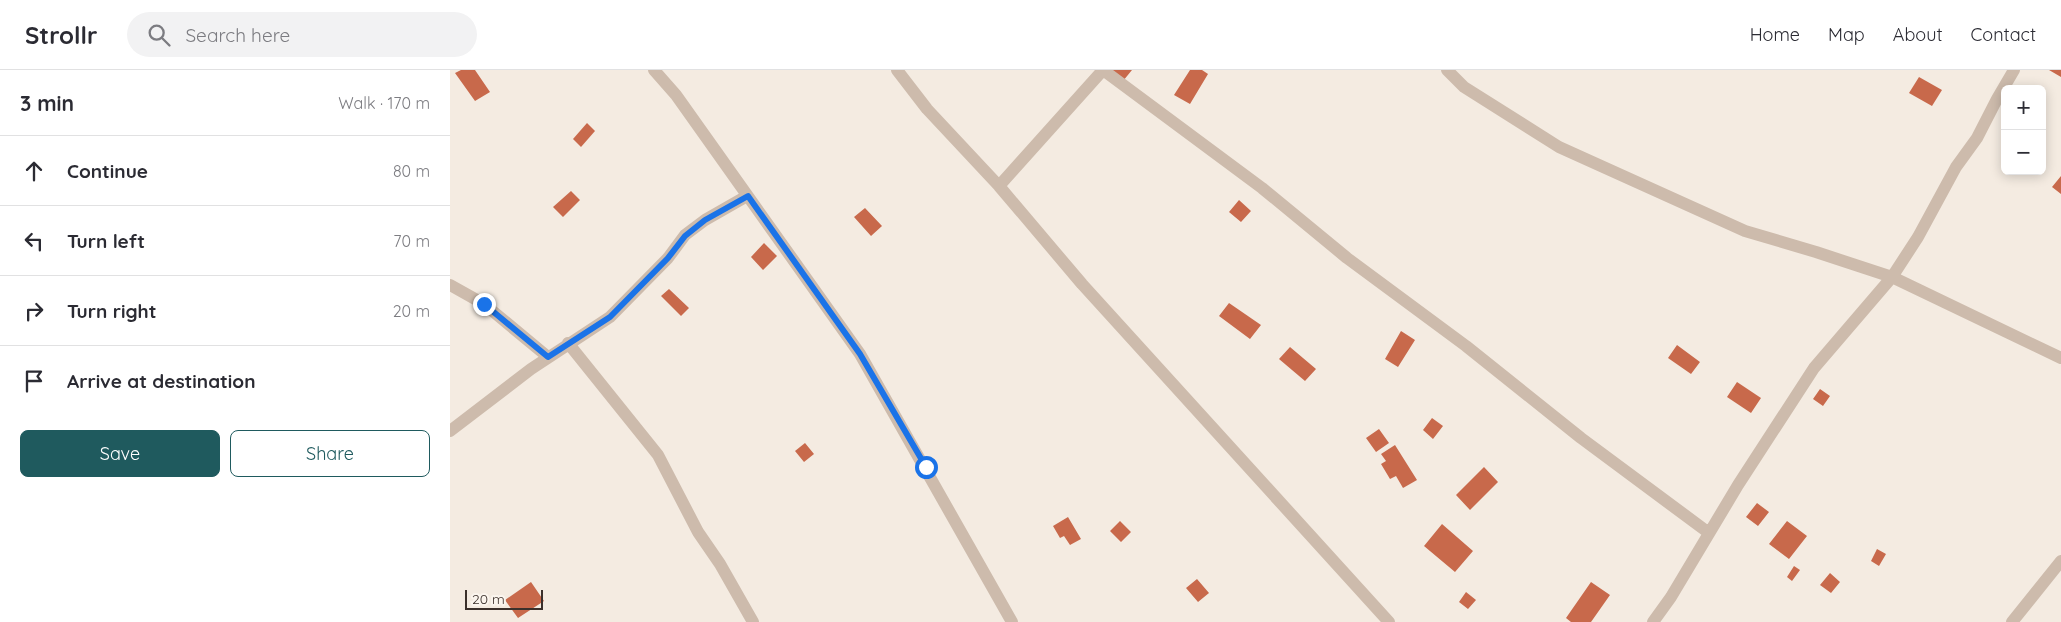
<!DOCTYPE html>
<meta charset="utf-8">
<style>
body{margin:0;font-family:Quicksand,sans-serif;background:#f2f2f3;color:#2b2b33}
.controls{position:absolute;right:15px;top:15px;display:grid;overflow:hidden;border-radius:8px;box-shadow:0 2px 12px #0003}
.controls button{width:45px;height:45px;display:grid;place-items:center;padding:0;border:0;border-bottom:1px solid #e1e1e2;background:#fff;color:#2b2b33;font:25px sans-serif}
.scale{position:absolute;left:15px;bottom:12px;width:78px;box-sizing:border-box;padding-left:5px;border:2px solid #3b302b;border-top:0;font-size:14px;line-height:18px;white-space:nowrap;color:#3b302b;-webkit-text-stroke:4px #fbf5ee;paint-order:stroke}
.stop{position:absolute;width:15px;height:15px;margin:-11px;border:4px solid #1a73e8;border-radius:50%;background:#fff}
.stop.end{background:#1a73e8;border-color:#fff;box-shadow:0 1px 5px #0008}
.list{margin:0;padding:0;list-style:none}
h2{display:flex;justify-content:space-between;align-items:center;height:65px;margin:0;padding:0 20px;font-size:21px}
h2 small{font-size:16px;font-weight:400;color:#7c7c81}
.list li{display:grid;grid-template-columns:32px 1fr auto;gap:15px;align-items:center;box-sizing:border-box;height:70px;padding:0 20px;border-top:1px solid #e1e1e2}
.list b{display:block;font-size:19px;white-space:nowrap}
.list em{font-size:16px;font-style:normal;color:#7c7c81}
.actions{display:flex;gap:10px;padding:15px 20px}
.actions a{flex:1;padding:11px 0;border:1px solid #1f5a5e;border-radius:8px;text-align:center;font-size:18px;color:#1f5a5e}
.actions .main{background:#1f5a5e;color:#fff}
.icon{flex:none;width:28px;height:28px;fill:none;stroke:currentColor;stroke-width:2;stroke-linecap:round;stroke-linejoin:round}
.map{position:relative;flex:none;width:1611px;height:552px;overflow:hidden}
header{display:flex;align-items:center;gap:30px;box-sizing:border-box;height:70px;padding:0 25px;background:#fff;border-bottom:1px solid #e1e1e2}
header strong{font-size:24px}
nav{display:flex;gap:28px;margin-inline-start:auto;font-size:18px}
.search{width:350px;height:45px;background:#f2f2f3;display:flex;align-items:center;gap:12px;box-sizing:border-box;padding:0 18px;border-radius:28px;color:#7c7c81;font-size:19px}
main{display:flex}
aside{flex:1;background:#fff}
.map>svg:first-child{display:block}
</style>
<header>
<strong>Strollr</strong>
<div class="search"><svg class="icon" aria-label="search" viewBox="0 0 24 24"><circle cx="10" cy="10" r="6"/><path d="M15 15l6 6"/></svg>Search here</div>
<nav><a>Home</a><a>Map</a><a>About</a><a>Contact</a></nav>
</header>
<main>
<aside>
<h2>3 min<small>Walk · 170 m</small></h2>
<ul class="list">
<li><svg class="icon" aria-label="ahead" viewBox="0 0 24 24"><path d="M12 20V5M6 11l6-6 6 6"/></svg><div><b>Continue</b></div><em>80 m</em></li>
<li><svg class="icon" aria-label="left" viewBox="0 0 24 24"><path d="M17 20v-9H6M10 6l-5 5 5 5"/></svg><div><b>Turn left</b></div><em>70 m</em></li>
<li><svg class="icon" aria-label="right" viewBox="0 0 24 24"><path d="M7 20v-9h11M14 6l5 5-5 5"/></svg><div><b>Turn right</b></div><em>20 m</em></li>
<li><svg class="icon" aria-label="arrive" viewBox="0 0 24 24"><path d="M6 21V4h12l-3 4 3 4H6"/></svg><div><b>Arrive at destination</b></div></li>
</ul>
<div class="actions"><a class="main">Save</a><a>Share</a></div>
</aside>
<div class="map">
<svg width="1611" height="552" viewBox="0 0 1611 552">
<rect width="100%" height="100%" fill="#f4ebe1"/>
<path fill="#c8694b" d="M11 0H25L40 22 25 31 5 3Z
M661 0H682L673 11Z
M740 0H752L758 4 740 34 724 25Z
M1599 0H1611V7Z
M1469 7 1492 20 1482 36 1459 23Z
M137 53 145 61 131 77 123 69Z
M1611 106V124L1602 117Z
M121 121 130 130 113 147 103 137Z
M789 130 801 141 791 152 779 142Z
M415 138 432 156 421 166 404 147Z
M314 173 327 186 313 200 301 187Z
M219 219 239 238 231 246 211 226Z
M779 233 811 255 800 269 769 246Z
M951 261 965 270 948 297 935 289Z
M1227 275 1250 292 1241 304 1218 288Z
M840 277 866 299 855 311 829 289Z
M1287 312 1311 328 1301 343 1277 327Z
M1370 319 1380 326 1373 336 1363 329Z
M982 348 993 356 983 369 973 360Z
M929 359 939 373 926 382 916 368Z
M355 373 364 384 354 392 345 381Z
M945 375 967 410 953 418 946 406 940 409 931 394 936 391 931 384Z
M1034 397 1048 412 1020 440 1006 425Z
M1307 433 1319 442 1308 456 1296 447Z
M618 447 631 469 620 475 614 466 610 468 603 456Z
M670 451 681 462 671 472 660 461Z
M1337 451 1357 466 1339 489 1319 474Z
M992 454 1023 481 1005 502 974 476Z
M1427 479 1436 484 1429 496 1421 491Z
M1344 496 1350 500 1342 511 1337 507Z
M1380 503 1390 512 1381 523 1370 515Z
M747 509 759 523 748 532 736 518Z
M81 512 94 531 68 548 55 530Z
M1141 512 1160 525 1141 552H1121L1116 548Z
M1016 522 1026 530 1018 539 1009 532Z"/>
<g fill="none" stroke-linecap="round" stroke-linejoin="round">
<path stroke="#cdbbac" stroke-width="12" d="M204 0 226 25 410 284 562 552
M447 0 477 39 549 116 632 214 939 552
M653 0 812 118 897 188 1016 276 1131 368 1259 463
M997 0 1014 17 1109 77 1295 161 1366 182 1442 207 1611 288
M549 116 653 0
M0 215 34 234 98 287
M118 273 208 385 248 462 270 494 303 552
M0 361 81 299 160 247 218 188 235 165 255 150 297 126
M1203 552 1221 527 1288 415 1364 298 1442 207 1468 167 1506 97 1527 68 1547 29 1564 0
M1562 552 1611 491"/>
</g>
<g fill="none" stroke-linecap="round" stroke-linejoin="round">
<path stroke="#1a73e8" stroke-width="6" d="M34 234 98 287 160 247 218 188 235 166 255 150 298 126 410 284 476 397"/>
</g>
</svg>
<div class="controls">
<button>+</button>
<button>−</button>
</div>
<div class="scale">20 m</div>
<div class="stop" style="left:476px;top:397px"></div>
<div class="stop end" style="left:34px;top:234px"></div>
</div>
</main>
